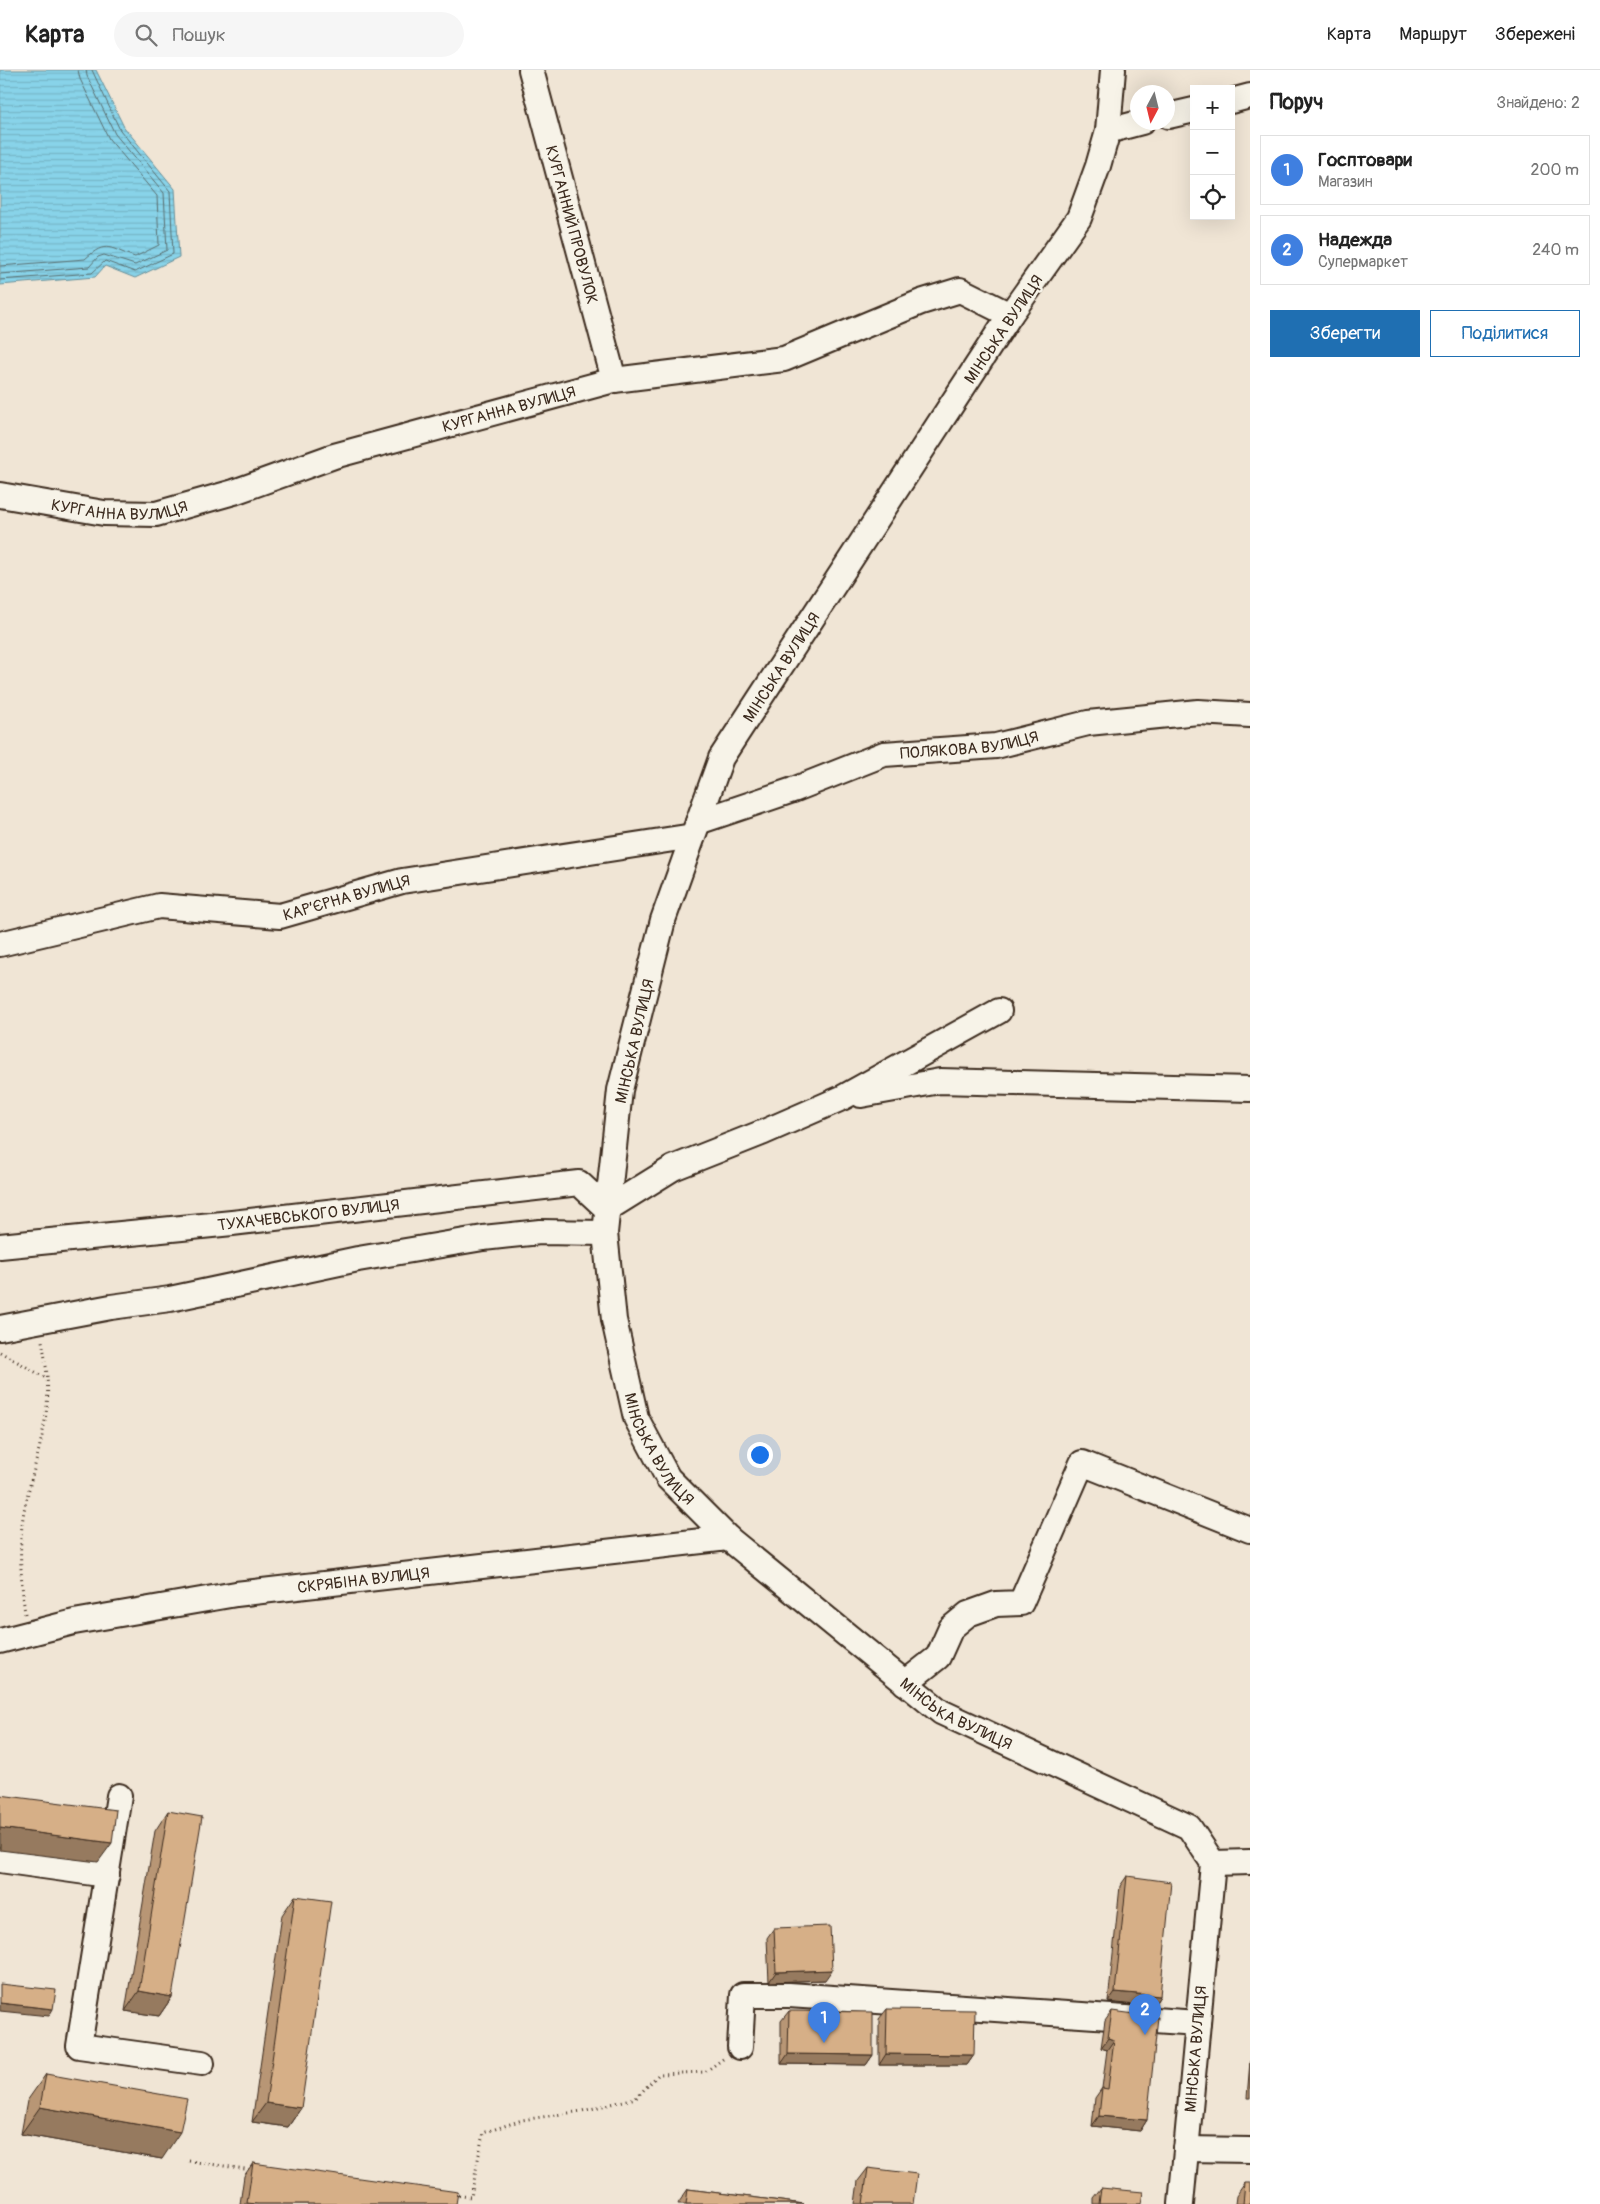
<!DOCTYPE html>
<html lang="uk">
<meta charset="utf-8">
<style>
body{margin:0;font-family:Pangolin,sans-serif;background:#f6f6f6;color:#222}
.controls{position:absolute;right:15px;top:15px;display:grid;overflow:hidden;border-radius:0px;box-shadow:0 5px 20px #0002}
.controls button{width:45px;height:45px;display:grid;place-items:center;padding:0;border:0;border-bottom:1px solid #e0e0e0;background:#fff;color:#222;font:25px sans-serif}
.compass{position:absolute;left:1130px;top:15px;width:45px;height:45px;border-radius:50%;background:#fff;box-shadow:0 5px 20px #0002;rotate:187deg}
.you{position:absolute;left:759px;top:1384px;width:18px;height:18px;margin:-12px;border:4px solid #fff;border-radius:50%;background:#1a73e8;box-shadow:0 0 0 8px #1a73e833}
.badge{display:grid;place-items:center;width:32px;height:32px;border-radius:50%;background:#1f6fb2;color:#fff;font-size:16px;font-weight:700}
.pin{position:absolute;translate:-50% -41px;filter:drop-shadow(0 1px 2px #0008)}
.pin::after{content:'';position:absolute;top:26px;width:18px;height:15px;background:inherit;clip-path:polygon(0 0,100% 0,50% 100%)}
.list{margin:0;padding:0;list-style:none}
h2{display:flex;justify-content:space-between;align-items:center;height:65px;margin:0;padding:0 20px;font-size:21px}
h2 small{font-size:16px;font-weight:400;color:#767676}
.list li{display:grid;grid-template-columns:32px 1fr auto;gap:15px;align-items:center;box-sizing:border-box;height:70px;margin:0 10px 10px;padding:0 10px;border:1px solid #e0e0e0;border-radius:0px}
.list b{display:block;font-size:19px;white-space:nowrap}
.list p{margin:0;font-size:16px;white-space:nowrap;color:#767676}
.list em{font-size:16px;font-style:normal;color:#767676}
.actions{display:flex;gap:10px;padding:15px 20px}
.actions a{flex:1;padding:11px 0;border:1px solid #1f6fb2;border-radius:0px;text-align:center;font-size:18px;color:#1f6fb2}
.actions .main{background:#1f6fb2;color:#fff}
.icon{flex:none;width:28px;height:28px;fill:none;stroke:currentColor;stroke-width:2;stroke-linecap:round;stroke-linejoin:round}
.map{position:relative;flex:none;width:1250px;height:2134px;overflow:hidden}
header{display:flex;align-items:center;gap:30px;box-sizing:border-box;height:70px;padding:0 25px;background:#fff;border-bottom:1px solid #e0e0e0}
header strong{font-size:24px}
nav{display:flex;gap:28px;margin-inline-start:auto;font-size:18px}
.search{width:350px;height:45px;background:#f6f6f6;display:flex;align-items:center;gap:12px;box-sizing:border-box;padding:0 18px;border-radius:28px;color:#767676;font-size:19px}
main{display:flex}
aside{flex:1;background:#fff}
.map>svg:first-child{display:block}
</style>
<header>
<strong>Карта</strong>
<div class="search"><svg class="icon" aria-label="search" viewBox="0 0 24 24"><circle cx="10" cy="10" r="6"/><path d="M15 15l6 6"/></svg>Пошук</div>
<nav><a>Карта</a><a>Маршрут</a><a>Збережені</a></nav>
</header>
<main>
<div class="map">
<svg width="1250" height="2134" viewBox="0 0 1250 2134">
<defs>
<pattern id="water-rules" width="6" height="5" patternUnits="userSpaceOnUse" patternTransform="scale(1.25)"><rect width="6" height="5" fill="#88d3e9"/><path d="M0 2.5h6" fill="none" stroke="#76b5c7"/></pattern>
</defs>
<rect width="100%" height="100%" fill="#f0e5d5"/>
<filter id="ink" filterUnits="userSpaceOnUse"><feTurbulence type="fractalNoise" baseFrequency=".02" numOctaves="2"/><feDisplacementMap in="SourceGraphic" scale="10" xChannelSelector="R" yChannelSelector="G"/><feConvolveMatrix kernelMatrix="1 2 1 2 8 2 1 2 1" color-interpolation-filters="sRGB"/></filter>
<g filter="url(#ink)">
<path fill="url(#water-rules)" stroke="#698f98" d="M0 0H96L124 57 175 119 179 187 135 208 105 196 95 207 0 215Z"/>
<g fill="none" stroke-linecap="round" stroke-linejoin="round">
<path stroke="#5a6e6f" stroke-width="1" d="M0 196 85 189C107 169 110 179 135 187L159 175 157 126 109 69 80 9 78 0
M0 204 89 197 98 187 104 185 135 195 167 180 164 123 115 64 87 6 86 0
M0 210 92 203 105 191 135 202 173 184 170 121 120 60 92 0"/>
<defs>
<g id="minor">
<path id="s1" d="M531 0 614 310"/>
<path id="s2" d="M1113 0 1108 61 1098 96 1079 148 1010 245 721 688 663 850 620 1020 605 1163 614 1250 636 1348 668 1408 728 1468 941 1642 1189 1757 1213 1793 1181 2134"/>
<path d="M1231 31 1250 26"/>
<path d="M1168 46 1194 40"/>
<path d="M1108 61 1142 52"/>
<path id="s3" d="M0 425 104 443 156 444 234 422 334 386 614 310 784 289 921 232 960 220 1010 245"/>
<path id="s4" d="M698 752 793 720 884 684 996 676 1088 653 1198 642 1250 645"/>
<path id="s5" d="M0 874 159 836 280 846 402 811 693 766"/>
<path d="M861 1025 940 1011 1250 1019"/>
<path id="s6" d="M0 1176 232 1153 579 1113 607 1139 673 1098 764 1062 842 1028 999 941"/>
<path d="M0 1258 111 1237 170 1229 358 1189 483 1168 540 1162 605 1163"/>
<path id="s7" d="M0 1571 74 1552 236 1524 728 1468"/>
<path d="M905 1613 938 1587 951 1558 968 1544 996 1534 1021 1533 1082 1393 1250 1460"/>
<path d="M119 1726 79 1976 202 1993"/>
<path d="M0 1790 107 1805"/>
<path d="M1213 1793 1250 1792"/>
<path d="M740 1977 743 1925H789L1198 1953"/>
<path d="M1186 2079 1250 2080"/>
</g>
</defs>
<use href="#minor" stroke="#3b2a1e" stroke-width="28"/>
<path stroke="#3b2a1e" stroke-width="3" stroke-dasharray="1 4" stroke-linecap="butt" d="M0 1282 46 1308
M25 1544C21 1509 18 1476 24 1441 31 1406 43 1372 47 1336 49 1314 46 1292 42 1271
M189 2091 252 2100
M454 2125 471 2127 483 2063 522 2050 582 2041 636 2028 659 2004 705 2002 723 1989"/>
<use href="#minor" stroke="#f7f3e8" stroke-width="24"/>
</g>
<path fill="#b89674" stroke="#3b2a1e" d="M168 1741 172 1927 159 1946 125 1941 155 1761Z
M1127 1806 1160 1926 1153 1937 1108 1932 1120 1816Z
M295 1826 301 2038 288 2057 252 2052 282 1845Z
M774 1858 825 1910 769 1912 767 1868Z
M887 1939 974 1985 967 1995H879V1949Z
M789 1941 873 1985 866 1995 781 1994V1951Z
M1112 1941 1147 2050 1140 2061 1092 2056 1095 2028 1102 2018 1107 1980 1101 1978 1105 1951Z
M1250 1991V2028H1247Z
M46 2004 162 2089 21 2064 27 2031Z
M253 2093 456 2134H240L244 2106Z
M868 2098 913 2134H855L858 2111Z
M1245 2113 1250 2134H1235L1236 2126Z
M1101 2118 1141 2134H1093V2128Z
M688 2119 804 2134H678L679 2132Z"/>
<path fill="#967a5e" stroke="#3b2a1e" d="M0 1758 112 1773 98 1792 0 1780Z
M832 1900 825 1910 769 1912 776 1902Z
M139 1921 172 1927 159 1946 125 1941Z
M1115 1922 1160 1926 1153 1937 1108 1932Z
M0 1933 53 1939 49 1946 0 1941Z
M1108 1968 1114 1970 1107 1980 1101 1978Z
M788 1984 873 1985 866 1995 781 1994Z
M886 1984 974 1985 967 1995H879Z
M266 2033 301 2038 288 2057 252 2052Z
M40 2037 180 2062 162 2089 21 2064Z
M1099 2046 1147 2050 1140 2061 1092 2056Z"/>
<path fill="#d6af87" stroke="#3b2a1e" d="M0 1725 116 1740 112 1773 0 1758Z
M168 1741 202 1747 172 1927 139 1921Z
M1127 1806 1171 1812 1160 1926 1115 1922Z
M295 1826 331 1831 301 2038 266 2033Z
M830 1856 832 1900 776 1902 774 1858Z
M0 1914 56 1920 53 1939 0 1933Z
M887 1939 975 1940 974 1985 886 1984Z
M789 1941 873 1942V1985L788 1984Z
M1112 1941 1158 1947 1147 2050 1099 2046 1102 2018 1108 2019 1114 1970 1108 1968Z
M46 2004 187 2029 180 2062 40 2037Z
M253 2093 458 2122 456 2134H257L247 2133Z
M868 2098 917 2104 913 2134H863Z
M1245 2113H1250V2134H1243Z
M1101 2118 1143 2122 1141 2134H1099Z
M688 2119 804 2134H686Z"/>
</g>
<g text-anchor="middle" stroke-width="5" stroke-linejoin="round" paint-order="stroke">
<g font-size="16" fill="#3b2a1e" stroke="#f7f3e8">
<text dy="6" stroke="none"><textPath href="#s1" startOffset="160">КУРГАННИЙ ПРОВУЛОК</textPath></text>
<text transform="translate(1003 259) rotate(-56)" y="6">МІНСЬКА ВУЛИЦЯ</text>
<text dy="6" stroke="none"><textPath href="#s3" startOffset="526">КУРГАННА ВУЛИЦЯ</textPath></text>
<text dy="6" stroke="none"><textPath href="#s3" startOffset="121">КУРГАННА ВУЛИЦЯ</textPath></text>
<text transform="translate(781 597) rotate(-57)" y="6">МІНСЬКА ВУЛИЦЯ</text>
<text dy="6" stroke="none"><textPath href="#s4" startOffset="284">ПОЛЯКОВА ВУЛИЦЯ</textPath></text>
<text dy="6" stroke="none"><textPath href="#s5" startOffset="354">КАР’ЄРНА ВУЛИЦЯ</textPath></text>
<text transform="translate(634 971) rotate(-77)" y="6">МІНСЬКА ВУЛИЦЯ</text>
<text dy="6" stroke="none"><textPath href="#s6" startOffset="310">ТУХАЧЕВСЬКОГО ВУЛИЦЯ</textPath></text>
<text dy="6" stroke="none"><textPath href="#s2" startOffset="1518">МІНСЬКА ВУЛИЦЯ</textPath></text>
<text dy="6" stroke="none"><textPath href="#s7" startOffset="369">СКРЯБІНА ВУЛИЦЯ</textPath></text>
<text dy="6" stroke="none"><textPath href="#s2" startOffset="1922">МІНСЬКА ВУЛИЦЯ</textPath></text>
<text transform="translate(1195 1979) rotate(-85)" y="6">МІНСЬКА ВУЛИЦЯ</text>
</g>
</g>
</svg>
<div class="controls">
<button>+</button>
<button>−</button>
<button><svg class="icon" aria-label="locate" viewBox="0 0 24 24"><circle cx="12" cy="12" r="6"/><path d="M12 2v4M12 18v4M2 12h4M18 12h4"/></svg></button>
</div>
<svg class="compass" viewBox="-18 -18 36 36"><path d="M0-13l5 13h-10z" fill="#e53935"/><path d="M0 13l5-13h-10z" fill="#767676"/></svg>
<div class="you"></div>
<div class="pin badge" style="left:824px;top:1973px;background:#3f7fe0">1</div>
<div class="pin badge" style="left:1145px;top:1965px;background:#3f7fe0">2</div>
</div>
<aside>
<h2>Поруч<small>Знайдено: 2</small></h2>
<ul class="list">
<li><span class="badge" style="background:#3f7fe0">1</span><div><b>Госптовари</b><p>Магазин</p></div><em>200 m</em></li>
<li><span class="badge" style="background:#3f7fe0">2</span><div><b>Надежда</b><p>Супермаркет</p></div><em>240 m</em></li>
</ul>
<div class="actions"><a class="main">Зберегти</a><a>Поділитися</a></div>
</aside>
</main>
